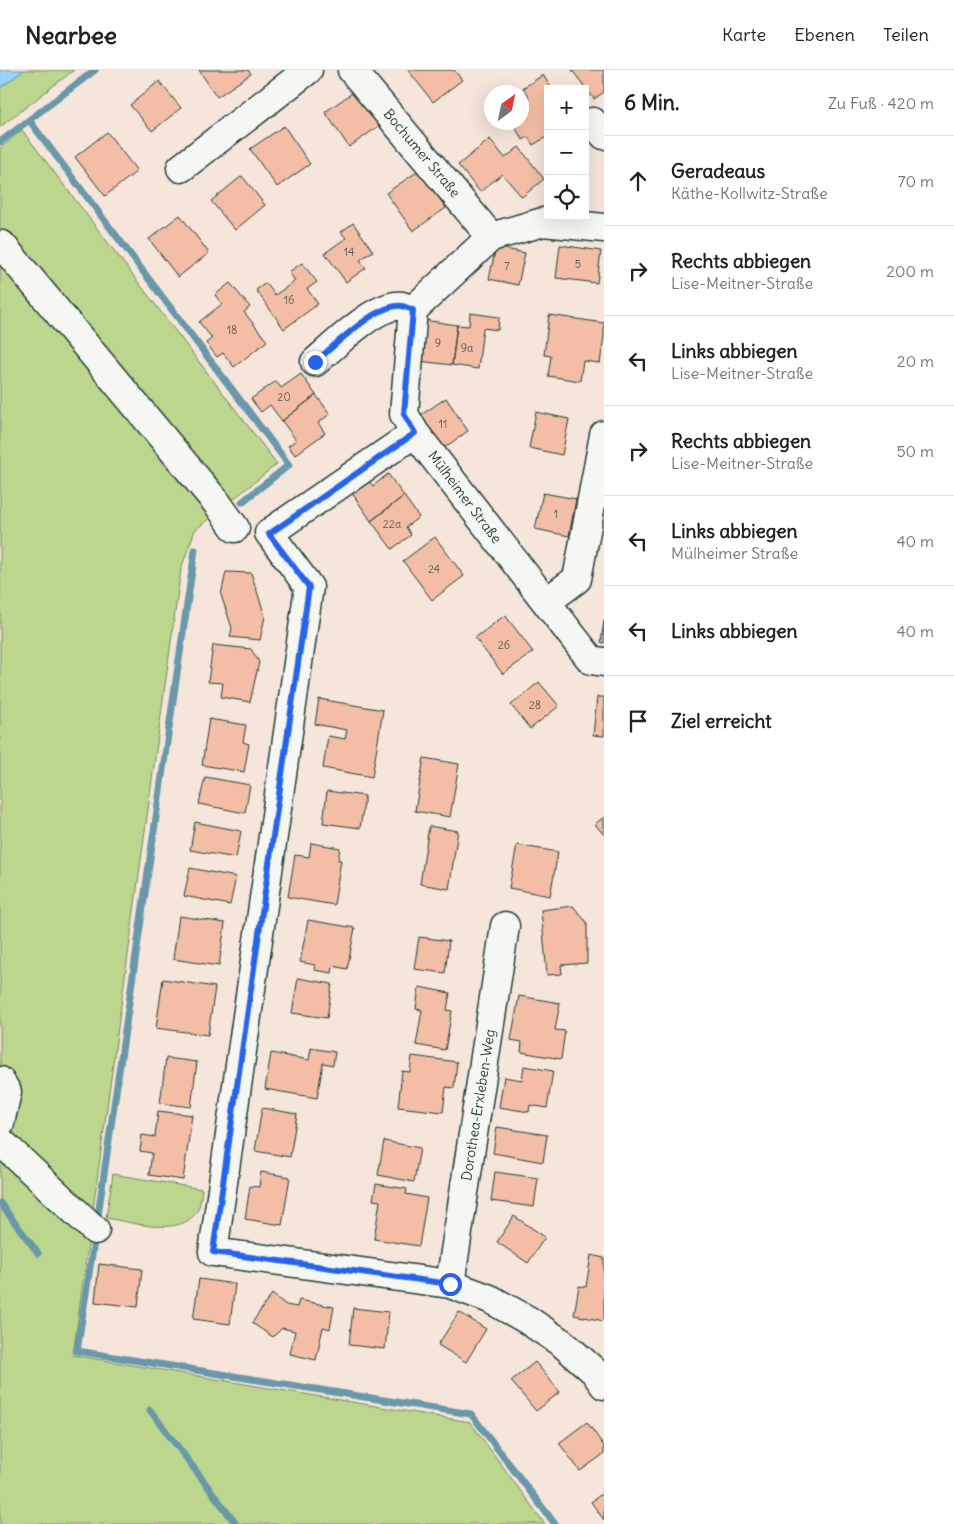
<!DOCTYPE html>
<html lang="de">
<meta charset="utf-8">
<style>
body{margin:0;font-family:Delius,sans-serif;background:#f6f6f6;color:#222}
.controls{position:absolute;right:15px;top:15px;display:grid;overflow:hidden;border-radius:0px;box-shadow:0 5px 20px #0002}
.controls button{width:45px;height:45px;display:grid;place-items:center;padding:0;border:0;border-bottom:1px solid #e0e0e0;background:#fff;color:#222;font:25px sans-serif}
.compass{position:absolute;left:484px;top:15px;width:45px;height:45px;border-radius:50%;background:#fff;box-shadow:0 5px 20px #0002;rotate:33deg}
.stop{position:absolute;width:15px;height:15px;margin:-11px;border:4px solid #2563eb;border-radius:50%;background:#fff}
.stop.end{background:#2563eb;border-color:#fff;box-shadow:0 1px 5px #0008}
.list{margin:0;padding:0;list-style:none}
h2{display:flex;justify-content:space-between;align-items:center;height:65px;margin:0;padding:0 20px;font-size:21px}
h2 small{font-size:16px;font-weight:400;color:#767676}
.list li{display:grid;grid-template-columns:32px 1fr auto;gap:15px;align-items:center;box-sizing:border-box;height:90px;padding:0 20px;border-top:1px solid #e0e0e0}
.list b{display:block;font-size:19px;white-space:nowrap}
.list p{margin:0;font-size:16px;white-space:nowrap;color:#767676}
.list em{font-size:16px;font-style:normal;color:#767676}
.icon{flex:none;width:28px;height:28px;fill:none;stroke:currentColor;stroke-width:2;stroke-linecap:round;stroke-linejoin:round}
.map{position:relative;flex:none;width:604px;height:1454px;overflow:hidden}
header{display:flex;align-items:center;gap:30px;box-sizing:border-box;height:70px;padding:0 25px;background:#fff;border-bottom:1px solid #e0e0e0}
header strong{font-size:24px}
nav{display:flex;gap:28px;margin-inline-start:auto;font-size:18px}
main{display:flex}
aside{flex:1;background:#fff}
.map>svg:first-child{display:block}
</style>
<header>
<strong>Nearbee</strong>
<nav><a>Karte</a><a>Ebenen</a><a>Teilen</a></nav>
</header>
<main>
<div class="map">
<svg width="604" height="1454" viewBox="0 0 604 1454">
<rect width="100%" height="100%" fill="#f5e5db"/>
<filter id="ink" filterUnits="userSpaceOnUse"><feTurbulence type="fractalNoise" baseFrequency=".02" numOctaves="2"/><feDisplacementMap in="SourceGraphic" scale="10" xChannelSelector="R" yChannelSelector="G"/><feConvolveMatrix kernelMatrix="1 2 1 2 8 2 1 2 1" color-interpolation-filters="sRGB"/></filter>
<g filter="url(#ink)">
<path fill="#bcd68d" stroke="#6e8a60" d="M24 0H74L0 57V18Z
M22 60 277 394 195 460 181 499 73 1285 470 1352 545 1454H0V78Z
M113 1104 202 1119C201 1125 201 1133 198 1139 184 1169 131 1152 106 1148Z"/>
<path fill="#97d4f8" stroke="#6798aa" d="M0 0H24L0 18Z"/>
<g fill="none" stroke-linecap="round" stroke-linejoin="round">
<path stroke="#6798aa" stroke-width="7" d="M29 50 289 395 242 432
M0 72 95 0
M0 1133 38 1183
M97 1152 195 480
M95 1165 77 1281 471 1344 555 1454
M150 1340 236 1454"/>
</g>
<path fill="#f4bea6" stroke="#1f3d34" d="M199 0H248L251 4 217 27Z
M408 0H454L462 10 433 32Z
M572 0H604V22L594 29Z
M543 5 552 19H548V66L533 75 528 67 523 70 516 59 518 56 516 52H522V32L529 27 523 18Z
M159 11 181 38 152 61 130 35Z
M355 21 379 56 349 77 325 42Z
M284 56 310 94 277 117 250 79Z
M107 62 137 101 105 126 75 87Z
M490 69 505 88 519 77 544 109 522 127 502 104 480 122 458 95Z
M420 100 446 138 413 161 386 123Z
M242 106 265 135 235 160 211 131Z
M180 145 209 183 178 207 149 169Z
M353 153 373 181 360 190 366 198 346 212 325 183 346 168 341 162Z
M560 175 601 181 597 213 556 208Z
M496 177 525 183 518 215 489 209Z
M302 193 317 212 307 219 318 234 284 259 256 220 266 213 275 225 295 211 289 202Z
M230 213 250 237 244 242 267 271 234 297 223 283 217 287 206 273 212 268 199 252 222 234 215 225Z
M470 243 499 247 498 260 483 258 478 299 452 295 457 255 469 256Z
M549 245 604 253V266L600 293 583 291 580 311 548 306 551 286 544 285Z
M424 250 457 255 452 295 419 291Z
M301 304 316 325 282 351 270 335 261 342 251 329 276 311 281 318Z
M316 325 330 344 318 353 325 363 295 385 288 376 296 370 282 351Z
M446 328 468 361 441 380 418 347Z
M536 342 569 349 562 385 529 378Z
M388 404 404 426 371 451 352 423 369 411 373 416Z
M543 423 576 429 569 466 535 459Z
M404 426 419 447 406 457 411 465 392 479 371 451Z
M435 467 464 506 432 530 403 491Z
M226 502 251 503 265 546 260 570 230 567 232 558 221 525Z
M505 545 533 582 503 604 475 568Z
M604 551V573L601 572Z
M213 575 251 579 259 592 250 632 221 627 223 613 208 612Z
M539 612 559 636 530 659 511 635Z
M597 627H604V666L593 665Z
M319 629 383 640 372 707 323 698 328 666 345 669 347 660 315 654Z
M209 649 246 655 243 672 249 674 244 702 202 695Z
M424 688 459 694 450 747 415 741Z
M205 707 250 715 245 743 199 734Z
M327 721 365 726 360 758 323 753Z
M604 747V765L595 754Z
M195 752 241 761 236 788 190 780Z
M429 756 458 761 449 819 420 814Z
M311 773 340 778 338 790H341L334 835 288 827 295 785 309 787Z
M517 775 558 782 550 826 509 818Z
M190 798 236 807 230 835 184 826Z
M573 836 587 853V893L561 895 562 904 547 905 541 840Z
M179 846 225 853 219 896 173 889Z
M308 850 355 858 347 899 333 896 332 903 314 900 315 895 300 892Z
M419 867 449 871 445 903 414 899Z
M298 908 332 914 327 948 292 943Z
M163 909 215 917 208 965 156 958Z
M419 917 450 923 447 940 452 941 445 980 416 975 422 940 416 939Z
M519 926 560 933 555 960 565 961 561 989 521 982 522 972 511 970Z
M311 978 335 982 333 995 323 993 317 1028 265 1019 271 983 309 990Z
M412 986 457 992 454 1018 446 1017 443 1042 398 1037 402 1001 410 1002Z
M166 988 197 992 191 1037 160 1033Z
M524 996 553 1001 547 1038 530 1035 529 1042 499 1037 504 1007 522 1010Z
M262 1038 297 1044 290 1087 255 1081Z
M158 1041 192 1045 183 1110 149 1105 152 1083 140 1081 142 1065 155 1067Z
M497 1057 547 1065 543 1092 493 1083Z
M384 1071 420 1078 414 1112 378 1105Z
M261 1102 290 1107 282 1155 245 1149 250 1116 259 1117Z
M495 1102 538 1108 534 1137 491 1131Z
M376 1114 407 1119 406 1124 427 1128 419 1176 374 1169 380 1131 373 1130Z
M514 1146 545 1167 528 1193 497 1172Z
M591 1185 604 1188V1251L574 1245 579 1216 586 1217Z
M99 1194 142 1199 138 1237 95 1232Z
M199 1209 235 1214 230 1254 193 1249Z
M272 1224 286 1235 297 1237 299 1230 334 1237 330 1259 323 1257 316 1290 290 1284 295 1261 282 1258 273 1267 252 1253Z
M353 1238 389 1242 385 1279 349 1275Z
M459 1242 486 1259 466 1292 438 1275Z
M535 1292 560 1322 536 1341 511 1311Z
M587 1352 604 1376V1384L580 1401 559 1373Z
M604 1422V1450L591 1432Z"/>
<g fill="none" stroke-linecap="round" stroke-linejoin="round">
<defs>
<path id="minor" d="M352 0 491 167
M593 52 604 65
M181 98 308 0
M604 158 543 152 491 167 413 240 404 344 415 363 591 590 604 592
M0 176 2 175 217 433 235 458
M315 292C334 276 376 233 402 236 406 237 410 239 413 240
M415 363 269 463 309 517 213 1182 450 1214 490 1229 526 1249 562 1273 594 1301 604 1315
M546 532 577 509 604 365
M0 1011 7 1022 0 1053
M0 1071 95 1160
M450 1214 505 856"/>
</defs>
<use href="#minor" stroke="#1f3d34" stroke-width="31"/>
<use href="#minor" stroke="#f6f6f2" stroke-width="28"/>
</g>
</g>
<g fill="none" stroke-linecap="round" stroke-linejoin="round" filter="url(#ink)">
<path stroke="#2563eb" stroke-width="6" d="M315 292C334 276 377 233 402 236 406 237 410 239 413 240L404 344 415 363 269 464 309 517 213 1182 450 1214"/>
</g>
<g text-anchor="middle" stroke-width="4" stroke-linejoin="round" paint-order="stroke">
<g font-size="11" fill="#545d50">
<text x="349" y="186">14</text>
<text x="578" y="198">5</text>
<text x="507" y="200">7</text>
<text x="289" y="234">16</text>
<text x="232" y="264">18</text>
<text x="438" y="277">9</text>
<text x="467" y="282">9a</text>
<text x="284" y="331">20</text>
<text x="443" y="358">11</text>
<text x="556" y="448">1</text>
<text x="392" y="458">22a</text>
<text x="434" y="503">24</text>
<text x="504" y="579">26</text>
<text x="535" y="639">28</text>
</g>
<g font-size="14" fill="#1f3d34" stroke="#f6f6f2">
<text transform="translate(422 83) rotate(50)" y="5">Bochumer Straße</text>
<text transform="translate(465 427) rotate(53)" y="5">Mülheimer Straße</text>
<text transform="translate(478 1035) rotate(-81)" y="5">Dorothea-Erxleben-Weg</text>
</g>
</g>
</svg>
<div class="controls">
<button>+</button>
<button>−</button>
<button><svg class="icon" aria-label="locate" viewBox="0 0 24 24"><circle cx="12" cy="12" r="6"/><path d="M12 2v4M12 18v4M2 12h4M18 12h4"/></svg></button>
</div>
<svg class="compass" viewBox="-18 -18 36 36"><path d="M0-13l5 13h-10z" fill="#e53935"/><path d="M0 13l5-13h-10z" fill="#767676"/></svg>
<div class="stop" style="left:450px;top:1214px"></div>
<div class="stop end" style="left:315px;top:292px"></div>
</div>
<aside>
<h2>6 Min.<small>Zu Fuß · 420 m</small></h2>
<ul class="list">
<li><svg class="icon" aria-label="ahead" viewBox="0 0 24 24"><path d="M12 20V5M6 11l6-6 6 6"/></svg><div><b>Geradeaus</b><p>Käthe-Kollwitz-Straße</p></div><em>70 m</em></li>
<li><svg class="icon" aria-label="right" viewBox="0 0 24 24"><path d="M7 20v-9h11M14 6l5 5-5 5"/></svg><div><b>Rechts abbiegen</b><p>Lise-Meitner-Straße</p></div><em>200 m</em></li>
<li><svg class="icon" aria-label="left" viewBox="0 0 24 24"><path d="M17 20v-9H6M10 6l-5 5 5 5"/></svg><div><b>Links abbiegen</b><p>Lise-Meitner-Straße</p></div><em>20 m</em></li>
<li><svg class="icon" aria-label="right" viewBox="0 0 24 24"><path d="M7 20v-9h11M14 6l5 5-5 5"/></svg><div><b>Rechts abbiegen</b><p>Lise-Meitner-Straße</p></div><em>50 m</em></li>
<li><svg class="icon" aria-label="left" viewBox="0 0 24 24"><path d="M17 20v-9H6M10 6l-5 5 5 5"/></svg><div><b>Links abbiegen</b><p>Mülheimer Straße</p></div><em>40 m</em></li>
<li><svg class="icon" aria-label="left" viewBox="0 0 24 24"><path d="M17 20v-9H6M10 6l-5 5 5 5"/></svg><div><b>Links abbiegen</b></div><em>40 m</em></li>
<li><svg class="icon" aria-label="arrive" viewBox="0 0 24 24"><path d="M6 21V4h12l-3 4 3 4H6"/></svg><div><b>Ziel erreicht</b></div></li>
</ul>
</aside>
</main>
